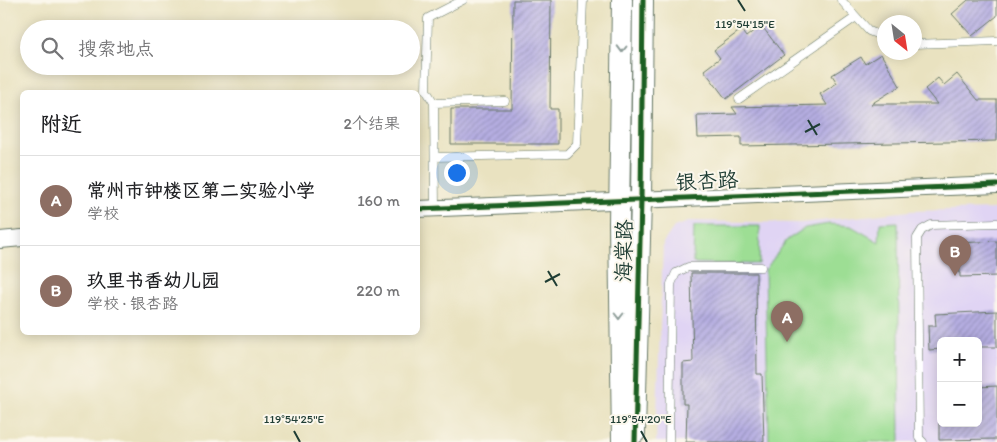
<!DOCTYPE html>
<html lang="zh">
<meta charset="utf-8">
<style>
body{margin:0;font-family:Itim,"LXGW WenKai TC",sans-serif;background:#f6f6f6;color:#202124}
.controls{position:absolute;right:15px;bottom:15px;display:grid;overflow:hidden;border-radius:8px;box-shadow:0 2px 12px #0003}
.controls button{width:45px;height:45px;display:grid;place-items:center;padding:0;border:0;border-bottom:1px solid #e0e0e0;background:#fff;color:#202124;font:25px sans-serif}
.compass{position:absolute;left:877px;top:15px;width:45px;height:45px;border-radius:50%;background:#fff;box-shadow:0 2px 12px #0003;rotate:150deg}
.you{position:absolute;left:456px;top:172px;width:18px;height:18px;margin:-12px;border:4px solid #fff;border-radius:50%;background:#1a73e8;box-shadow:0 0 0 8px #1a73e833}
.badge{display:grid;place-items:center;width:32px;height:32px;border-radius:50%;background:#b5179e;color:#fff;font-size:16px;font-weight:700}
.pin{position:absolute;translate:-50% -41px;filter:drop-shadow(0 1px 2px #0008)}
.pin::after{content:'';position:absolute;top:26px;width:18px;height:15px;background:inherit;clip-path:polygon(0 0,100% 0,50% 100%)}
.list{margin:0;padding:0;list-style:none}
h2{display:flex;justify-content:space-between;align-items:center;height:65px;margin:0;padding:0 20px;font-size:21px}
h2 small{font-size:16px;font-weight:400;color:#757577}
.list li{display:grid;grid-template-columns:32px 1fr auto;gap:15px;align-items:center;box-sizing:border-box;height:90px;padding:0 20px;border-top:1px solid #e0e0e0}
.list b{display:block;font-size:19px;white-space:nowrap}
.list p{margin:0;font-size:16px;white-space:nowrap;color:#757577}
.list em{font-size:16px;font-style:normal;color:#757577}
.icon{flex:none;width:28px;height:28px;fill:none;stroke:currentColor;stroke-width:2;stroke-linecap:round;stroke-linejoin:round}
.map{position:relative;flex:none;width:997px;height:442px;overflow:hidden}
.search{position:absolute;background:#fff;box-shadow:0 2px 12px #0003;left:20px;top:20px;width:400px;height:55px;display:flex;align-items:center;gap:12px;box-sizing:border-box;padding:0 18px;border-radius:28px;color:#757577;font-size:19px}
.panel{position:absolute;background:#fff;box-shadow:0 2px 12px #0003;left:20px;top:90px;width:400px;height:245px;border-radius:8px}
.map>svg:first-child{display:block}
</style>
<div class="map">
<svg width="997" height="442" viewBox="0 0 997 442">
<defs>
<pattern id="building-hatch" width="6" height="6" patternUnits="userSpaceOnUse" patternTransform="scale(1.25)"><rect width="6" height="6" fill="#b6aee2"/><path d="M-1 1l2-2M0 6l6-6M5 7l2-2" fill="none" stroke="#938fb8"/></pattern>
</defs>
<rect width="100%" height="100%" fill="#fbf7ec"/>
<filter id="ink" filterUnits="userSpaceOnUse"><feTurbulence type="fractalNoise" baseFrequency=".02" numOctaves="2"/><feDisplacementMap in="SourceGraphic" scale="10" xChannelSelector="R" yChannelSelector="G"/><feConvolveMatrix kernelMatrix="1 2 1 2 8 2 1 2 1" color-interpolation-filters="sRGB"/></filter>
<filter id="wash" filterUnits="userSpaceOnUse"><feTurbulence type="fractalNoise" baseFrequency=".0096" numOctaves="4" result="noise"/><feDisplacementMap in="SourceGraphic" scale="20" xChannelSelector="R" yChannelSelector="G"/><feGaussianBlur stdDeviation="1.12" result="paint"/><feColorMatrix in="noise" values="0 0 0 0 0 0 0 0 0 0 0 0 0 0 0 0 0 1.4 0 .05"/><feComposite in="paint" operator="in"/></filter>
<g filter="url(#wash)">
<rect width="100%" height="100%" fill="#e9e2c0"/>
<path fill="#e0d4f4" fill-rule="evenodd" d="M997 209V442H656L663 243 674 227 691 221 800 223 911 211ZM941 341H978V423H941Z"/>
<path fill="#9dde94" stroke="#5e8e64" d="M898 222 900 442H769L765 270 787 240 805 228 829 224 851 226 879 242 880 223Z
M694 226H760L759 264 693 263Z"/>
<g id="blocks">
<path fill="url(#building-hatch)" d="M513 0H551L550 109H558V144H451V109H512Z
M968 0H997V16L972 36 952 14Z
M761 25 784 55 726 99 704 70 720 58 714 50 741 30 746 37Z
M881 54 900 86 871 104H937L925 89 938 78 944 85 957 74 978 100H997V141L741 146V137L698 138 697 115 737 114 732 107 827 105 820 94 837 83 832 75 861 57 865 64Z
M997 241V276L960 277 959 243Z
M691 273H756L757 374H762L764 442H686L687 404H683V363L693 362Z
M997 311V347H978V341H941V349L929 350 928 326H936L935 314Z
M997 386V439L939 440V423H978V387Z"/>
</g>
</g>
<g filter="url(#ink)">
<use href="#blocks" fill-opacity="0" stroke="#667765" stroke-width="1"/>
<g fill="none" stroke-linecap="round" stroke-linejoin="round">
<defs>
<path id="service" d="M841 0 869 31 884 37
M914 44 997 41
M739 99 856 17
M434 103 505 101
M435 157 567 154 577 144 583 0
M435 208 434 103 426 90 428 18 463 0
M669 442 671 284 676 273 688 267H761
M923 442 919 438 917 238 922 230 931 225 997 223"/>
<path id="minor" d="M418 209 997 185
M0 240 22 238"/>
<path id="tertiary" d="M635 433 641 200 643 0
M622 442 619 223 622 0"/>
</defs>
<use href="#service" stroke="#667765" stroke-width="9"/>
<use href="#minor" stroke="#667765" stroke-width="18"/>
<use href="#tertiary" stroke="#667765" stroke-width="22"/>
<use href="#service" stroke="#fff" stroke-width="8"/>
<use href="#minor" stroke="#fff" stroke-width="16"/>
<use href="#tertiary" stroke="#fff" stroke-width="20"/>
<defs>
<path id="cycleway" d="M418 209 997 185
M635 442 641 200 643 0"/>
</defs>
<use href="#cycleway" stroke="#fbf7ec" stroke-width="8"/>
<use href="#cycleway" stroke="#1b5e20" stroke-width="5"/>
</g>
<defs><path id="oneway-chevron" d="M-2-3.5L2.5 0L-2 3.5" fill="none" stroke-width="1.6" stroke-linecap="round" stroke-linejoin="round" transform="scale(1.25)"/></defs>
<g stroke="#8f9e9a">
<use href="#oneway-chevron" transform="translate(622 49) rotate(91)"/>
<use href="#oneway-chevron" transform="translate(619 316) rotate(90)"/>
</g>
</g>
<path fill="none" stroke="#1f3d34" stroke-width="2" d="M738 0 745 11M808 120 817 135M805 132 820 124M548 271 557 286M545 282 560 274M294 431 300 442M641 431 647 442"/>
<g text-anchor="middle" stroke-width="4" stroke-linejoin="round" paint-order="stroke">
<g font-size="21" fill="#1f3d34" stroke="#fbf7ec">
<text transform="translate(707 181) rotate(-3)" y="7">银杏路</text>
<text transform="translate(624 251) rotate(-89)" y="7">海棠路</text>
</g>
</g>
<g font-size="12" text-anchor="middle" fill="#1f3d34" stroke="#fbf7ec" stroke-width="4" stroke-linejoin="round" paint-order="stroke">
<text x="745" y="28">119°54'15"E</text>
<text x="294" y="423">119°54'25"E</text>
<text x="641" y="423">119°54'20"E</text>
</g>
</svg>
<div class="controls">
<button>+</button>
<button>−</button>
</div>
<svg class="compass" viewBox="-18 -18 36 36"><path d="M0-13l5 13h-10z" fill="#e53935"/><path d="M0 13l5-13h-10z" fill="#757577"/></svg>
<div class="you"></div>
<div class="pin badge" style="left:787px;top:342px;background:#8d6e63">A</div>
<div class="pin badge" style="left:955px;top:276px;background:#8d6e63">B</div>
<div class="search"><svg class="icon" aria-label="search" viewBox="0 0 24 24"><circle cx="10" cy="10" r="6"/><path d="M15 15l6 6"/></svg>搜索地点</div>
<section class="panel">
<h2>附近<small>2个结果</small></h2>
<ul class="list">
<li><span class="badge" style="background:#8d6e63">A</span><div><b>常州市钟楼区第二实验小学</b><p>学校</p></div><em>160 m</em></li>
<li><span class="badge" style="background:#8d6e63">B</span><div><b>玖里书香幼儿园</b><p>学校 · 银杏路</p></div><em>220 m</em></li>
</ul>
</section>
</div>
